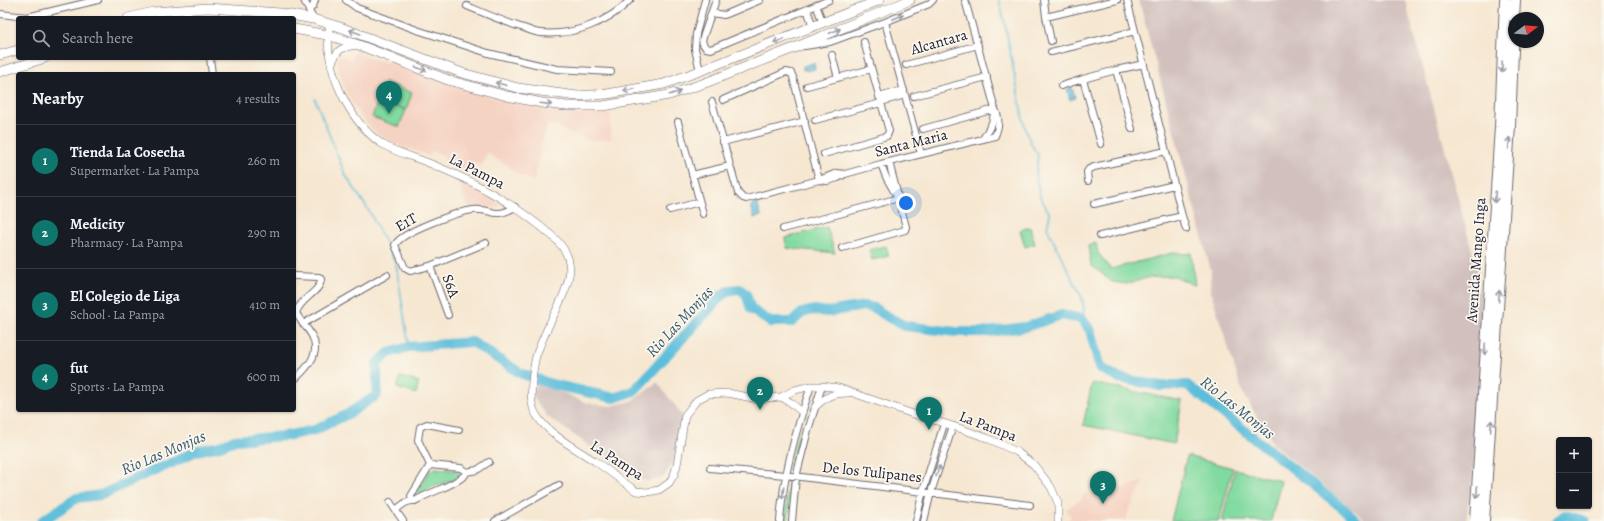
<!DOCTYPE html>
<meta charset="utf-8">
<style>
body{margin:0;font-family:Alegreya,serif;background:#20242c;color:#f1f3f6}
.controls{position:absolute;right:12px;bottom:12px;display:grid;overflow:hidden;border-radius:4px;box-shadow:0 1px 3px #0004}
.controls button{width:36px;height:36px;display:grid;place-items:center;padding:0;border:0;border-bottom:1px solid #363941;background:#171b24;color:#f1f3f6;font:20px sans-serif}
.compass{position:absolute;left:1508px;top:12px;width:36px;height:36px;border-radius:50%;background:#171b24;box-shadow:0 1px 3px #0004;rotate:74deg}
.you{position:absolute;left:906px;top:203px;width:14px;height:14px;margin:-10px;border:3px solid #fff;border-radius:50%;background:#1a73e8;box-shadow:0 0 0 6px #1a73e833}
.badge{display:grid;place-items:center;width:26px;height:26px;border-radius:50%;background:#0f766e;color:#fff;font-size:13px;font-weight:700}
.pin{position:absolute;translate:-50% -33px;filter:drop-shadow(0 1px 2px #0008)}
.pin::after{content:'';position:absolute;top:21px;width:14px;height:12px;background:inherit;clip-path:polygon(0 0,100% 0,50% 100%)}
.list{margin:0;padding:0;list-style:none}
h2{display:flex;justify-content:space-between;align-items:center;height:52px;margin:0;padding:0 16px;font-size:17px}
h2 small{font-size:13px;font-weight:400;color:#9ea1a6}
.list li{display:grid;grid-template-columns:26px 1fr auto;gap:12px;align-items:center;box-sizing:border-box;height:72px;padding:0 16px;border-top:1px solid #363941}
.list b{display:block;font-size:15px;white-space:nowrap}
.list p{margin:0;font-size:13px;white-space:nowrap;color:#9ea1a6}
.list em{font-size:13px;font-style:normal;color:#9ea1a6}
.icon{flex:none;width:22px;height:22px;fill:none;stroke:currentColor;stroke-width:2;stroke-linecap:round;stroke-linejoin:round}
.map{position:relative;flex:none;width:1604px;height:521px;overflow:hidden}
.search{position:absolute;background:#171b24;box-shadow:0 1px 3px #0004;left:16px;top:16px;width:280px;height:44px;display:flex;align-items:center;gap:10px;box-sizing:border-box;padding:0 14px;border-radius:4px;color:#9ea1a6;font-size:15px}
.panel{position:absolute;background:#171b24;box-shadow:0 1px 3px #0004;left:16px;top:72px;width:280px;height:340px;border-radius:4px}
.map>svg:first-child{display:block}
</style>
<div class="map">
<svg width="1604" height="521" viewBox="0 0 1604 521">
<rect width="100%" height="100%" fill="#fbf7ec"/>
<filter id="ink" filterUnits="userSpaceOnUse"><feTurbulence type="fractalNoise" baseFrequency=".025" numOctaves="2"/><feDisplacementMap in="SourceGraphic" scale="8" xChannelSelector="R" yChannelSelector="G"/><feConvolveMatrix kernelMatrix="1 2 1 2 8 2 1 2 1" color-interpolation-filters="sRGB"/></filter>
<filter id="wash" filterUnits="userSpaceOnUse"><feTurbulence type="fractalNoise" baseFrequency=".012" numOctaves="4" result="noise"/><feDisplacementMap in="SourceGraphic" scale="16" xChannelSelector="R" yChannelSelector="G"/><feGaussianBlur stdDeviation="0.9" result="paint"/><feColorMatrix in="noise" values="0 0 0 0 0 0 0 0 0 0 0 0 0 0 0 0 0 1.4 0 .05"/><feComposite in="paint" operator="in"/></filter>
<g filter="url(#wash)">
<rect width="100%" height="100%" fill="#f6e7d1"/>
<path fill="#f5d3c2" d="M355 52 384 62 397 63 494 98 523 105 550 109 551 111 611 114V139L592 141 565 131 559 127 548 125 541 146 534 181 520 176 506 164 494 158 487 153 482 165 471 161 466 173 444 164V156L432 151 429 156 390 142 375 132 360 116 346 92 337 63 339 55 352 60Z
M463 184 495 200 501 206 491 208 468 207 463 196 460 185Z
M1144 481 1128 512 1126 521H1066L1071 518 1066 509 1082 499V496L1085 493 1106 494Z"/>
<path fill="#d1c0bd" d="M1139 0H1405L1478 273 1473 282 1479 289 1482 298 1481 323 1482 353 1474 467 1466 521H1367L1274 445 1242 391 1210 289 1211 271Z
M657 382 683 416 675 459 671 466 664 476 659 479 647 481 633 476 548 417 535 400 533 392 537 384 560 391 586 403 610 406 629 402 641 395Z"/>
<path fill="#81da9f" stroke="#527e6d" d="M385 82 412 93 406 110 378 99Z
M378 100 406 110 399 127 372 117Z
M827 227 835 253 787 248 785 238Z
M1030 227 1035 244 1025 247 1020 230Z
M1096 243 1098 253 1111 269 1176 252 1183 254 1191 253 1195 285 1191 284 1175 276H1168L1147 278 1127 284 1112 282 1091 265 1088 246Z
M886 246 889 256 872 260 869 250Z
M400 377 419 382 416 394 397 388Z
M1092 383 1182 401 1174 444 1083 425Z
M799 432 803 433 793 470H791L789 468Z
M1187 456 1233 468 1219 521H1171Z
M436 468 458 471 460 474 453 481 435 485 418 495 416 494 430 470Z
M1235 469 1281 481 1271 521H1222Z
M789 480 791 481 792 483 788 521H784Z"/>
<path fill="#5dbedb" stroke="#40708b" d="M814 63 815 69 807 71V70H803V66Z
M1072 87 1075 98 1070 100 1067 89Z
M757 203 761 216 754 218 751 205Z"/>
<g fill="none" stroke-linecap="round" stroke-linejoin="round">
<path stroke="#5dbedb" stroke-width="1.5" d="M999 0C1007 27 1010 55 1016 82 1022 108 1022 133 1038 155L1036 177 1040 197 1050 214 1047 228 1082 298 1084 309 1082 319
M315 99 345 174 369 211 396 264 409 347"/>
<path stroke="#5dbedb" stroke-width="10" d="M42 521 77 498 101 495 150 472 172 463 196 451 220 446 235 440 285 436 315 430 348 414 377 395V363L389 353 409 347 472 342 520 373 551 384 614 398 634 391 722 295 730 290 740 289 746 294 751 309 770 322H792L802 313 814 310 828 312 864 306 874 308 888 317 905 326 956 332H988L1025 327 1062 315 1082 319 1090 330 1100 368 1119 378 1161 386 1187 385 1344 509 1357 521
M1557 521 1565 515 1585 521"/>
</g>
</g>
<g filter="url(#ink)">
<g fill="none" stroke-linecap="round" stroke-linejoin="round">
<defs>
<path id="minor" d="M304 0 313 19
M346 0 357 8 417 30 488 53 557 69 611 72
M716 0 702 40 703 44 706 48 711 49 829 0
M1044 0 1046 17 1117 0
M816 5 823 23
M467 6C486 14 504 22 524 28 529 30 536 33 541 33 573 36 609 22 630 0
M807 9 813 27
M309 10 313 6 315 0
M712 13 724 15 727 14 760 0
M0 14 27 17 98 0
M1046 17 1051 41
M885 22 921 154
M805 46 830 42 885 22 929 4 933 0
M1051 52 1135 31
M832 55 838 78
M210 58 212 74
M906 65 978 45
M1116 70 1144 64
M700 71 695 49 696 34 705 0
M807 86 871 69
M1061 86 1083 79
M914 96 987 77
M879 97 904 90
M723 100 786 72 791 73 793 77 819 180
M712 102 738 193 743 198 746 199 819 180 837 173 845 174
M881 102 905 95
M815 120 881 103
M678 122 703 214
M923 129 995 109
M983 139 992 123 995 109
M723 142 805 121
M1101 144 1083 79 1116 70 1132 129
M824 154 887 136 889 131 864 42
M881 164 886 177 895 193
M692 175 730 166
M819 180 827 181 838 178 845 174 881 164 995 136C999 126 1000 119 995 109L965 0
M1088 181 1087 172 1089 169 1094 167 1166 151 1127 0
M1094 204 1174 185
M670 210 699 202
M1182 216 1186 229
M783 229 899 198
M1100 236 1182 216 1166 151
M486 243 430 266 410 271 405 268 395 245C402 231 458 212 473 210 493 208 493 220 515 207
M842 248 905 230 906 227 889 162
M430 266 448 315
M294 276 319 277 321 279C321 292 300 298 296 313L303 324 387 275
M294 380C314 362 325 346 303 324
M430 465 418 440 420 427 427 424 459 430
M430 465 461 468 466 472
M710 468 785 475 1030 505
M466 472 477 470 489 462
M412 501 411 496 430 465
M390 502 403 521
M396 510C402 505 407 500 415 501 431 491 452 487 465 475L466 472
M495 521 559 485
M780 521C783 475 796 429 811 386
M792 521 796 477 808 430 822 386
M916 521 923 491 944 424
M924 521 931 492 953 426"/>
<path id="tertiary" d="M330 24C321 63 348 122 382 144 398 154 419 158 436 166 478 183 516 205 551 235 580 259 570 281 556 311 549 324 543 338 537 353 534 362 533 372 532 381 531 393 530 406 537 416 548 434 578 450 596 462 609 471 622 481 636 491L647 492 659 490 669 483 674 475 677 465 685 415 697 400 708 394 728 393 757 399 781 397 795 390 811 386H822L839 388 913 414 953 426 987 438 1017 452 1034 465 1051 487 1058 503V521
M331 65C338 49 339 48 356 45
M781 397 790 402 802 412
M815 407C827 396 832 393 848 393"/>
<path id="primary" d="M128 18 153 12 208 8 280 13 313 19 340 27 462 73 518 88 577 96 607 94 664 84 705 69 880 0
M294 29 327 35 359 45 448 80 507 96 542 103 566 106H603L669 95 705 83 794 48 910 0
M0 55 18 50
M0 72 45 58"/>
<path id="trunk" d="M1514 18 1515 0
M1475 521 1500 127 1505 0
M1484 521 1510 126 1514 26"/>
</defs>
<use href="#minor" stroke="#6c6770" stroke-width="8"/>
<use href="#tertiary" stroke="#6c6770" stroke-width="8"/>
<use href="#primary" stroke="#6c6770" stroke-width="10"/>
<use href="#trunk" stroke="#6c6770" stroke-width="12"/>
<use href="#minor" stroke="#fff" stroke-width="6"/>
<use href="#tertiary" stroke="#fff" stroke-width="7"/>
<use href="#primary" stroke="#fff" stroke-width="9"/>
<use href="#trunk" stroke="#fff" stroke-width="10"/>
</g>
<defs><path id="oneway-shaft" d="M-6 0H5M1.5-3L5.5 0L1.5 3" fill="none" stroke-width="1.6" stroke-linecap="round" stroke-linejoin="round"/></defs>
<g stroke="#9c9ca7">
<use href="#oneway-shaft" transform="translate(898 17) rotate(-23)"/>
<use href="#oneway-shaft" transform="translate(835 31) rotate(-23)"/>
<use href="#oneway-shaft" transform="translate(355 32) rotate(-160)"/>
<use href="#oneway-shaft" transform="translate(779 41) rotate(159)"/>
<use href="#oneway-shaft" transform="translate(1502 67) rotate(92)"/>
<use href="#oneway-shaft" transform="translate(421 69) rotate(21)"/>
<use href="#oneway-shaft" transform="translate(501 84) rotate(-165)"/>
<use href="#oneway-shaft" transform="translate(629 90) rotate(170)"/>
<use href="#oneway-shaft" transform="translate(675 93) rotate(-18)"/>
<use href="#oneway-shaft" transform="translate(546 104) rotate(7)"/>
<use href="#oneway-shaft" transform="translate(1509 143) rotate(-86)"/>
<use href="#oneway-shaft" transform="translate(1495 197) rotate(94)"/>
<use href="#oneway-shaft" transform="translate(1499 296) rotate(-86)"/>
<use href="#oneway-shaft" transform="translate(1485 349) rotate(93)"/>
<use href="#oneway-shaft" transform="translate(1491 426) rotate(-86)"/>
<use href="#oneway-shaft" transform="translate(938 471) rotate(-71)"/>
<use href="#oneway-shaft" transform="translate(1477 492) rotate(94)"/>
<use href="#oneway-shaft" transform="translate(783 493) rotate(97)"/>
</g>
</g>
<g text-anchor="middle" stroke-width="3.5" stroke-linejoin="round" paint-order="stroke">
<g font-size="15" fill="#22223b" stroke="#fbf7ec">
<text transform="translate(939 42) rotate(-16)" y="5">Alcantara</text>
<text transform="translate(911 143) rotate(-14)" y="5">Santa Maria</text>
<text transform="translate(477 171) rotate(27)" y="5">La Pampa</text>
<text transform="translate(406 222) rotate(-30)" y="5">E1T</text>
<text transform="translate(1476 260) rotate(-86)" y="5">Avenida Mango Inga</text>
<text transform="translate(451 286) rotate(70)" y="5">S6A</text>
<text transform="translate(988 426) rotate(21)" y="5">La Pampa</text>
<text transform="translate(617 460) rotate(33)" y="5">La Pampa</text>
<text transform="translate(872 472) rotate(6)" y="5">De los Tulipanes</text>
</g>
<g font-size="16" font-style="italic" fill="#375973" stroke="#fbf7ec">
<text transform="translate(679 321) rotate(-47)" y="6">Rio Las Monjas</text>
<text transform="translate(1238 407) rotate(39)" y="6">Rio Las Monjas</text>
<text transform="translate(163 452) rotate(-23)" y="6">Rio Las Monjas</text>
</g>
</g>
</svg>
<div class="controls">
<button>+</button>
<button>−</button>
</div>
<svg class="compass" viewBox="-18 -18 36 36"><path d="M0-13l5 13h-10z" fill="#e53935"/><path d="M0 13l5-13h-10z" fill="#9ea1a6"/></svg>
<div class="you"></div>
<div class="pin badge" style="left:929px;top:430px">1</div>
<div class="pin badge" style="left:760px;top:410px">2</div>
<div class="pin badge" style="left:1103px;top:504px">3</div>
<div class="pin badge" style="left:389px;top:114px">4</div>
<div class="search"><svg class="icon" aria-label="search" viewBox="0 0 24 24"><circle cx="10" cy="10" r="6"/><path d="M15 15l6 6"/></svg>Search here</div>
<section class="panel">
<h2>Nearby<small>4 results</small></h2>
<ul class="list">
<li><span class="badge">1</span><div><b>Tienda La Cosecha</b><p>Supermarket · La Pampa</p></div><em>260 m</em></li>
<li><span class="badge">2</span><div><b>Medicity</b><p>Pharmacy · La Pampa</p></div><em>290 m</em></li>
<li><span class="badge">3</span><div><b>El Colegio de Liga</b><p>School · La Pampa</p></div><em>410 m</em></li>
<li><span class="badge">4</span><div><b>fut</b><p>Sports · La Pampa</p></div><em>600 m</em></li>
</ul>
</section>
</div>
